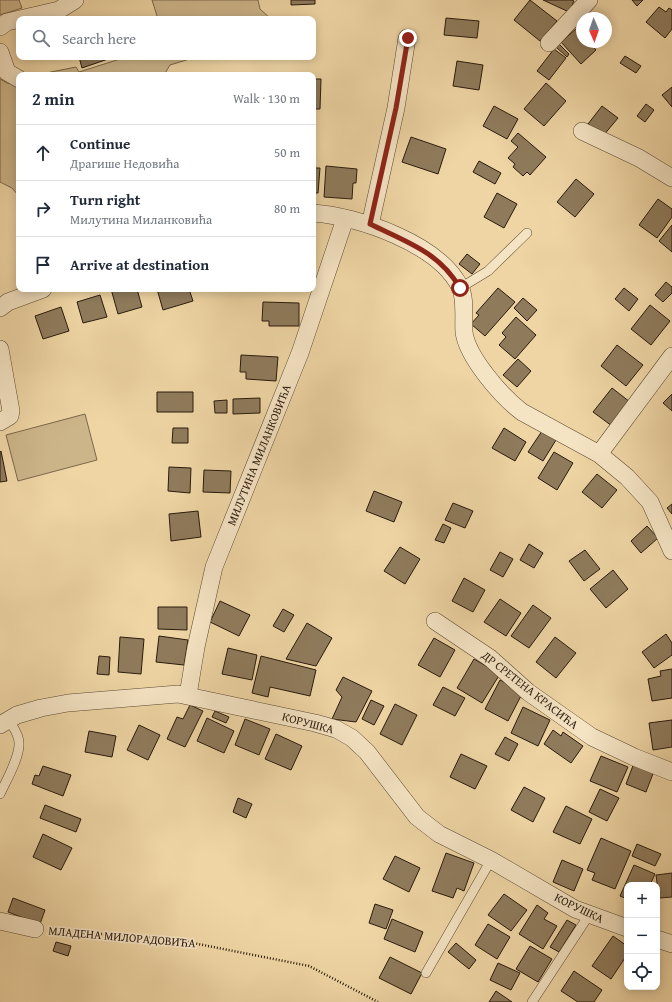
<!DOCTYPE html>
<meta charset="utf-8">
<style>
body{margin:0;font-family:"Gentium Book Plus",serif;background:#f2f2f3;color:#1f2937}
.controls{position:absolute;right:12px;bottom:12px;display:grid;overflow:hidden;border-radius:8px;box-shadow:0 2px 10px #0003}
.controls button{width:36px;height:36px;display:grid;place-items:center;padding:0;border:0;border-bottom:1px solid #e0e1e3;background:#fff;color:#1f2937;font:20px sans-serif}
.compass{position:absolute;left:576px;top:12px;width:36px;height:36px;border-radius:50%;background:#fff;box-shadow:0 2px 10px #0003;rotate:178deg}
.stop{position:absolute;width:12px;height:12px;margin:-9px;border:3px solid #8f2418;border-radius:50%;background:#fff}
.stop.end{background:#8f2418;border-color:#fff;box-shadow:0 1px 4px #0008}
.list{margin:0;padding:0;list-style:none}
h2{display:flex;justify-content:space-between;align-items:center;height:52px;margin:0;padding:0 16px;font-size:17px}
h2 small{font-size:13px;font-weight:400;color:#747a83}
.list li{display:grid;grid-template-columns:26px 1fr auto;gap:12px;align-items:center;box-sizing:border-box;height:56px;padding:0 16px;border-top:1px solid #e0e1e3}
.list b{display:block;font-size:15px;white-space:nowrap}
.list p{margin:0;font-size:13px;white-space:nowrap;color:#747a83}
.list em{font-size:13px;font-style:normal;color:#747a83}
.icon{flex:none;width:22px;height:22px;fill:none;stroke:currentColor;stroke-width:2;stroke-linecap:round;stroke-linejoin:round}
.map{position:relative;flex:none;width:672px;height:1002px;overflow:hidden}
.search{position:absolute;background:#fff;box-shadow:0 2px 10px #0003;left:16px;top:16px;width:300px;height:44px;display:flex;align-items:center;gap:10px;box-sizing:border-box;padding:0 14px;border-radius:8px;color:#747a83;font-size:15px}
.panel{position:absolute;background:#fff;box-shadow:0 2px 10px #0003;left:16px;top:72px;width:300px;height:220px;border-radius:8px}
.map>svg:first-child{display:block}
</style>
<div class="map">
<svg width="672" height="1002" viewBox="0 0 672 1002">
<rect width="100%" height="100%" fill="#efd5a4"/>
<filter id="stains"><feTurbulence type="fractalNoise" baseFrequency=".005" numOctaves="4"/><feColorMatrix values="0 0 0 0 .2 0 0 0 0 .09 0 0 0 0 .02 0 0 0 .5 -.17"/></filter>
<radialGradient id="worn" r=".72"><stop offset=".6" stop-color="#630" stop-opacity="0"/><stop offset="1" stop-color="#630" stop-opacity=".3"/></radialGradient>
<path fill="#cdb58a" stroke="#7a684c" d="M0 0H19L22 8 0 15Z
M152 0H258L260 9 271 19H158Z
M119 57H196L170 65 164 75H44L46 73 76 67 79 72 120 59Z
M0 79 7 83 19 85V196L12 188 0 182Z
M85 414 97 460 18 481 6 435Z"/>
<path fill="#8f7b5c" stroke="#281a0d" d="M291 0H315V4L291 5Z
M530 0 557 21 540 41 514 20Z
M543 0H571L574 1 569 12Z
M632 0H643L637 6Z
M659 7 666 12 669 8 672 10V29L665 38 646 22Z
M446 18 479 21 477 38 444 35Z
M577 28 582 34V42H589L596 50 581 64 561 42Z
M559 44 569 54 567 57 556 47Z
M554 49 566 58 549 80 537 71Z
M625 56 641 66 636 73 620 63Z
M79 57H111V58L82 68Z
M457 61 483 65 479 90 453 86Z
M313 79H321L320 109H313Z
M546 83 566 101 544 126 524 109Z
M672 87V107L662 95Z
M646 104 654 110 645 122 637 116Z
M494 106 518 119 507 139 483 126Z
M602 106 618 118 603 136 588 124Z
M518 133 546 157 530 175 527 172 523 176 513 167 515 164 508 158 518 147 511 141Z
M411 137 446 149 438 174 402 162Z
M479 161 501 173 495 184 473 172Z
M326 166 357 169 356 183H353L352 199 324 197Z
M313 168H320L318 193H313Z
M576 179 594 194 575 217 557 202Z
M497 193 517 204 504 228 484 217Z
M658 199 672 209V217L657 238 639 225Z
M672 225V252L659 241Z
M467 254 480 264 472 274 459 264Z
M666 282 672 287V293L663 302 655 295Z
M498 288 515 302 485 336 471 324 479 315 476 313Z
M624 288 638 299 629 311 615 299Z
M111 289H137L142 307 118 314Z
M157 289H189L193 301 163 310Z
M100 295 107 317 83 323 77 302Z
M523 298 537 310 527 321 514 308Z
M263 302 299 303V326H269V321H262Z
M650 305 670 321 651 345 631 329Z
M61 307 69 331 43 339 35 316Z
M516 317 536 335 515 359 499 345 506 337 502 333Z
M617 345 643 365 626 386 601 366Z
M241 355 278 357 276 381 246 379V372H240Z
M518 359 531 371 517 387 503 375Z
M612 388 630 402 612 426 593 412Z
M157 392H193V412H157Z
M672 394V411L663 403Z
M260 398V413L233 414V399Z
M227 400V413H215L214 401Z
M173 428H188V443H172Z
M504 428 526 442 515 461 492 448Z
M542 431 556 440 543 461 528 452Z
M1 451 7 481 0 482V452Z
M554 452 573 463 557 490 538 478Z
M169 467 191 468 190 493 168 491Z
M204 470 231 471 230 493 203 492Z
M597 474 617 490 602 508 582 492Z
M374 491 402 502 394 522 366 511Z
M453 503 473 511 465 528 445 520Z
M672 504V514L667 508Z
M198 511 201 537 171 541 169 514Z
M443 524 451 528 444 543 435 540Z
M647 526 658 538 641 553 631 541Z
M529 544 543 553 534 568 520 560Z
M400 547 420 559 405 584 384 571Z
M585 550 600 569 584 581 569 561Z
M500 552 513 559 503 577 490 570Z
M613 570 628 589 606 608 590 589Z
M464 578 485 590 473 612 452 601Z
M500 599 521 613 506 636 484 622Z
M220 601 250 615 239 636 210 622Z
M533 605 551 618 529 648 511 636Z
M158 607H187V630L158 629Z
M283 609 294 615 284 632 273 626Z
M307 623 332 638 316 666 286 659Z
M666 634 672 643V655L654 668 642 652Z
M159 636 188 640 184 665 156 662Z
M120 637 144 639 141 674 118 672Z
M555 637 576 653 556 678 536 662Z
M434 638 455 650 440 677 418 665Z
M228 648 257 655 252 680 222 674Z
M99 656 110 657 109 675 97 674Z
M261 656 316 670 310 696 270 687 268 697 252 693Z
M474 659 500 674 482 703 457 688Z
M672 669V698L652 701 648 679 661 676 660 671Z
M343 677 372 691 356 722 332 719 342 697 336 690Z
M500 680 523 692 508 721 485 709Z
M443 687 465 698 455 716 433 705Z
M371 700 384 706 374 725 362 719Z
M395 704 417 715 402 745 380 734Z
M190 705 203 711 185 747 167 739 177 717 183 719Z
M523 707 550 720 538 746 511 733Z
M215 711 229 717 226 723 212 717Z
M207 718 234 731 224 753 197 741Z
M245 719 270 729 259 755 235 745Z
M672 720V747L653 750 649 723Z
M139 725 160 735 148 760 127 750Z
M553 730 561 736 563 732 583 746 571 763 544 744Z
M89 731 116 736 112 757 85 752Z
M276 734 302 746 291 770 265 759Z
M505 737 518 744 509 761 495 754Z
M461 754 487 766 475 789 450 777Z
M601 756 628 767 617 792 590 781Z
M634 763 654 771 646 792 626 784Z
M43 766 71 775 63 796 32 784 35 775 39 776Z
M524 787 545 798 533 822 511 810Z
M600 789 619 798 607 821 589 812Z
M238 798 252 804 246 818 233 812Z
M45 805 81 819 76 832 40 818Z
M566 806 592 819 580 844 553 832Z
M43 834 72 848 61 870 33 857Z
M601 838 631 851 615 889 592 880 595 873 587 870Z
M637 844 661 854 655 866 632 856Z
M446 853 474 863 464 891 457 888 453 898 432 891Z
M395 856 420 868 409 892 383 879Z
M562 860 583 869 574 891 553 882Z
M634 865 655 874 650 885H627V899L620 896Z
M672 873V897L659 898 656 875Z
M504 894 527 910 511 931 488 915Z
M13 898 45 910 40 924 8 912Z
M375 904 393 910 386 929 369 923Z
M537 905 548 913 544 919 557 926 543 949 519 934Z
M392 919 423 932 415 952 384 939Z
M567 920 576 925 559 952 550 947Z
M488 924 510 937 497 959 475 945Z
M613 936 627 946V955L611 979 592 966Z
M56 942 71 946 68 956 53 951Z
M456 943 476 960 469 969 448 952Z
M530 946 552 959 538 982 516 969Z
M390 957 422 973 411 994 379 978Z
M498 963 520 973 511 990 490 980Z
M574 971 602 990 594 1002H578L561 991Z
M496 991 512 1002H489Z"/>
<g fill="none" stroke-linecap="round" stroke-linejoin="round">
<defs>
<path id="service" d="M460 288 488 271 527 233
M0 794C6 781 20 757 19 743 19 734 13 727 9 720
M426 973 491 860
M532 1002 589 915"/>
<path id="minor" d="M0 27 7 22 59 10 75 0
M549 43 589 0
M0 52 7 72 19 79
M582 131 639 158 672 178
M313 213C358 216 439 244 460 287 466 299 463 318 464 332 467 357 502 397 522 412L599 454 627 477 650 502 672 551
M370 225 396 108 407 38
M0 308 8 302 43 289
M0 349 11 411 10 416 0 422
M599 454 672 356
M435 621 490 658 528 692 592 737 634 757 672 772
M188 695 196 647 214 567 300 353 345 219
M0 725 17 715 41 708 68 703 178 694 315 723 336 729 352 738 367 752 417 817 439 834 491 860 575 909 627 928
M0 921 35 929
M657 939 672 944"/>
</defs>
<use href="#service" stroke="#5a4933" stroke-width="10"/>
<use href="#minor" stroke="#5a4933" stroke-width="18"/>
<path stroke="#281a0d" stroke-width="2.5" stroke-dasharray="1 2" stroke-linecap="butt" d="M50 930 178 940 309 966 378 1002"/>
<use href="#service" stroke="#f5e4c4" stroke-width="9"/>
<use href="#minor" stroke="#f5e4c4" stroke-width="17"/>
</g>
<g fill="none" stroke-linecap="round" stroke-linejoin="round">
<path stroke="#8f2418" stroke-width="5" d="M408 38 396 108 370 224C407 242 439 252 460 288"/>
</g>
<g text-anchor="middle" stroke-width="3.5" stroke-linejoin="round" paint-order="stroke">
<g font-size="12" fill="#281a0d" stroke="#f5e4c4">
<text transform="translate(259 455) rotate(-68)" y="4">МИЛУТИНА МИЛАНКОВИЋА</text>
<text transform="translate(530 690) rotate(38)" y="4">ДР СРЕТЕНА КРАСИЋА</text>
<text transform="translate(308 723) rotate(15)" y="4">КОРУШКА</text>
<text transform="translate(579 908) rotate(26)" y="4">КОРУШКА</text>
<text transform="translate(122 937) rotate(5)" y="4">МЛАДЕНА МИЛОРАДОВИЋА</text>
</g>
</g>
<rect width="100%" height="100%" filter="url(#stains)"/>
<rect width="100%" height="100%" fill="url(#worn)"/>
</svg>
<div class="controls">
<button>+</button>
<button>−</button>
<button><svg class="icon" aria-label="locate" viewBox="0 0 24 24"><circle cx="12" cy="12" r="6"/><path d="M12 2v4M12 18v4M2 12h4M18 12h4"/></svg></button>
</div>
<svg class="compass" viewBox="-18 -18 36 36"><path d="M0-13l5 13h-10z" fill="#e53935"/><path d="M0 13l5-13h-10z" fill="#747a83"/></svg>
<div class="stop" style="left:460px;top:288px"></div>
<div class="stop end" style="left:408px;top:38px"></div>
<div class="search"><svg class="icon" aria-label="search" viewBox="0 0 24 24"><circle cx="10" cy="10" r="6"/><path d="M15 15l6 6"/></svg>Search here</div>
<section class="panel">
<h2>2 min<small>Walk · 130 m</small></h2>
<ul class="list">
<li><svg class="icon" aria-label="ahead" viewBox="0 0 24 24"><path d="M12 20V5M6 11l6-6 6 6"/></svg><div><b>Continue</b><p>Драгише Недовића</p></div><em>50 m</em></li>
<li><svg class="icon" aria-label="right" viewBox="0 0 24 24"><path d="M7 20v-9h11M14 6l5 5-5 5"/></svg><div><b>Turn right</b><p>Милутина Миланковића</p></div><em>80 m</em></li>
<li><svg class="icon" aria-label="arrive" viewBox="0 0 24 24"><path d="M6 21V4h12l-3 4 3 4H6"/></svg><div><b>Arrive at destination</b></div></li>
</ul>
</section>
</div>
